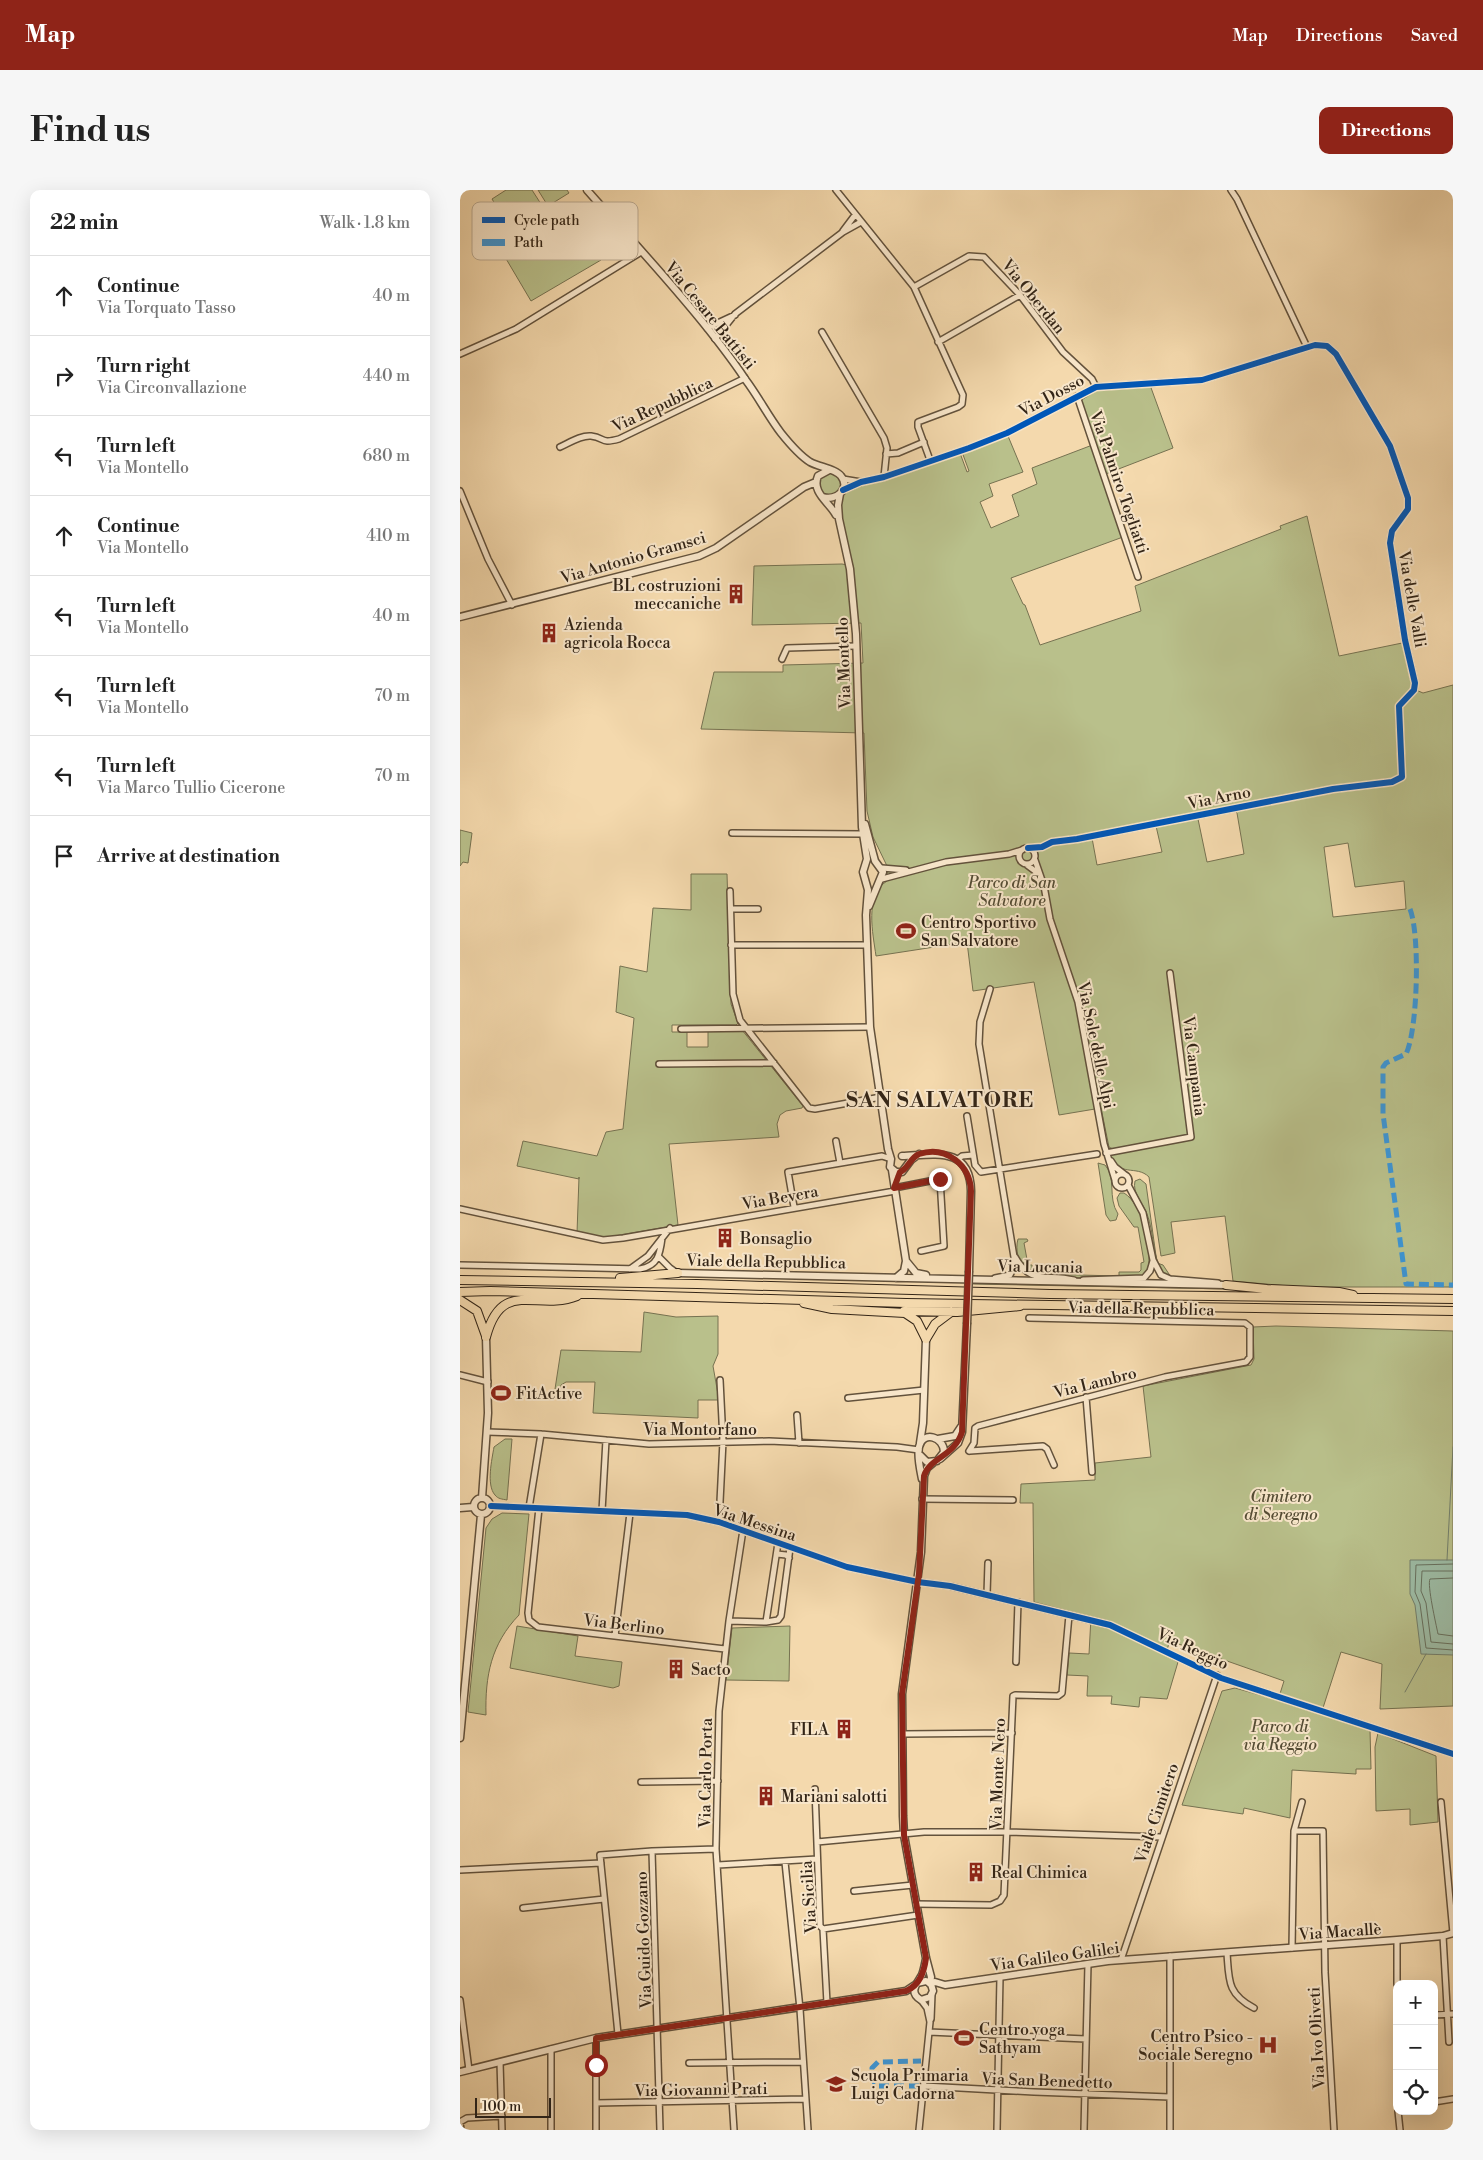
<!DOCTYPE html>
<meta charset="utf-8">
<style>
body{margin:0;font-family:"Libre Bodoni",serif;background:#f6f6f6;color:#222}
.controls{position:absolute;right:15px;bottom:15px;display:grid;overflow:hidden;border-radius:10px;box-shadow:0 5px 20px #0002}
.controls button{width:45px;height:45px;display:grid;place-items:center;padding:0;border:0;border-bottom:1px solid #e0e0e0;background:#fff;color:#222;font:25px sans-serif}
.scale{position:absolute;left:15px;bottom:12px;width:76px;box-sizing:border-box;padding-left:5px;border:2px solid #332517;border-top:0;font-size:14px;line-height:18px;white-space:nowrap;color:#332517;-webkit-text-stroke:4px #f8e6ca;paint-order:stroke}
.stop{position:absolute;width:15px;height:15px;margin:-11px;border:4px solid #8f2418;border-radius:50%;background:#fff}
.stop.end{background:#8f2418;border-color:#fff;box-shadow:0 1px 5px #0008}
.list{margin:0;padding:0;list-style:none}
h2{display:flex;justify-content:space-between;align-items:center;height:65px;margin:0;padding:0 20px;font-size:21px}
h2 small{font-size:16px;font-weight:400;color:#767676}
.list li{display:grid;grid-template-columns:32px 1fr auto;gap:15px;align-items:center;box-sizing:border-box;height:80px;padding:0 20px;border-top:1px solid #e0e0e0}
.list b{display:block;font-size:19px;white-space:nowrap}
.list p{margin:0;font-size:16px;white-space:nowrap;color:#767676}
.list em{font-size:16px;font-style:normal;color:#767676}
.icon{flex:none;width:28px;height:28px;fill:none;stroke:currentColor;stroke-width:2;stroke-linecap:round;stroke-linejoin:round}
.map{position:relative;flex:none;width:993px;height:1940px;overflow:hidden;border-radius:10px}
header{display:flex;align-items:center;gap:30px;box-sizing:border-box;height:70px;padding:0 25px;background:#8f2418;color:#fff}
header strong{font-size:24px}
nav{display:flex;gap:28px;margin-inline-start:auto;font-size:18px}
.intro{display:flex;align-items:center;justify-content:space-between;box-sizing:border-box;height:120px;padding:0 30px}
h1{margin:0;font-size:35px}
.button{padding:12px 22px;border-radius:10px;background:#8f2418;color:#fff;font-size:18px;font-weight:700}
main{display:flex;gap:30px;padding:0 30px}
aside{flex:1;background:#fff;border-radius:10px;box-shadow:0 5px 20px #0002}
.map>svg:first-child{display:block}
</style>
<header>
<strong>Map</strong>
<nav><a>Map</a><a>Directions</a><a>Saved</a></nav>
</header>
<div class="intro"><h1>Find us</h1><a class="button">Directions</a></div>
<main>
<aside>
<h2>22 min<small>Walk · 1.8 km</small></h2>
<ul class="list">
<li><svg class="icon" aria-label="ahead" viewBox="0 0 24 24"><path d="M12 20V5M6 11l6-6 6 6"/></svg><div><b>Continue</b><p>Via Torquato Tasso</p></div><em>40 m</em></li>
<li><svg class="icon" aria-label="right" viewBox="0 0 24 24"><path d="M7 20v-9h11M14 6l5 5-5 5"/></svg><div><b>Turn right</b><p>Via Circonvallazione</p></div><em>440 m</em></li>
<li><svg class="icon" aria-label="left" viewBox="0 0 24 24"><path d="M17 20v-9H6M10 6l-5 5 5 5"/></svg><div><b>Turn left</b><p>Via Montello</p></div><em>680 m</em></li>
<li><svg class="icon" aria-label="ahead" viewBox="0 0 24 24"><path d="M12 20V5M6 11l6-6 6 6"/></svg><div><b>Continue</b><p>Via Montello</p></div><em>410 m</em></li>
<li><svg class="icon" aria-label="left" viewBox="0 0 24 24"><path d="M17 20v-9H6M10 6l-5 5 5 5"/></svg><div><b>Turn left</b><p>Via Montello</p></div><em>40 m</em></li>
<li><svg class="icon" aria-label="left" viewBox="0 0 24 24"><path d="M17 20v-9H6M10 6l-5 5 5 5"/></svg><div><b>Turn left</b><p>Via Montello</p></div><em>70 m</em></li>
<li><svg class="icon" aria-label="left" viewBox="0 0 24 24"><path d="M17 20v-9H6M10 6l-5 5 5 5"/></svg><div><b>Turn left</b><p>Via Marco Tullio Cicerone</p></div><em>70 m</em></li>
<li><svg class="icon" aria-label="arrive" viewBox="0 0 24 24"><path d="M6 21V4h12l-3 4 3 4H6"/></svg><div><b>Arrive at destination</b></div></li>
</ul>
</aside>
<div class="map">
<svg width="993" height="1940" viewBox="0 0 993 1940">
<rect width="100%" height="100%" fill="#f4d9ad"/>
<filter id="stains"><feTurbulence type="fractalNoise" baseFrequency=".004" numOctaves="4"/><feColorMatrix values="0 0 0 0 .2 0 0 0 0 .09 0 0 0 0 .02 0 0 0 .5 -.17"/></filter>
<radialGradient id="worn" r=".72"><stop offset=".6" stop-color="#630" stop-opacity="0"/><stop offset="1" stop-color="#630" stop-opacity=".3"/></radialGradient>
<path fill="#b9c08b" stroke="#767251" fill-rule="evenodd" d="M46 0H72L81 14 48 35 32 9Z
M78 0H107L109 3 88 16Z
M114 26 141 70 71 111 45 67Z
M690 195 713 258 643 285 663 347 551 388 563 414 565 415 580 455 681 421 675 396 821 339 820 336 847 326 879 466 947 452 956 500 963 503 993 495V1097H839L773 1091 765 1026 711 1032 715 1063 701 1066 689 987C676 974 659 989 649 963L684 953 653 959 649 957 641 918 599 925 574 792 513 801 507 752 416 766C413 744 404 705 427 691V676L413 647 407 621 404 543 241 539 254 482H323V475L403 473 401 433 292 435 294 376 382 374 393 376 373 306 363 304 359 295 362 286 371 283 379 287 381 297 377 304 500 263 507 282 509 281 502 262 545 245 548 246 563 282 529 294 533 306 520 312 531 338 559 326 552 305 577 294 572 278 635 254 620 211 642 197ZM775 621 777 623 784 664 747 672 738 629ZM696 636 702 662 637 675 632 648ZM888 653 895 697 944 691 946 719 873 727 864 657Z
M0 640 12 643 8 673 3 672 0 676Z
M231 684H267L271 814 278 833 276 835H212V842H227V857H248V840H282L343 916 342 918 326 921 320 925 317 934 319 947 209 954 218 1035 143 1048 117 1043 119 987V989L57 976 63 951 137 966 146 942 163 939 174 828 156 822 160 776 187 782 193 718 231 720Z
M638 973 645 975C657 988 647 1007 658 1024L656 1030 650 1031 646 1025Z
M680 989 686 994 697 1073 703 1075 711 1087 703 1084C691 1062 695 1045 687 1024 683 1013 672 1003 675 991Z
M660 1003H664C683 1014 695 1065 686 1085L677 1087C653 1087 586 1091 568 1081 558 1075 555 1059 558 1049H567L568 1051 564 1053 568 1075H572V1078L579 1080V1084L659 1086V1082H679L681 1080V1073L684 1072 678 1037H674L659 1016 657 1008Z
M513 1091 767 1097V1099L513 1094Z
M184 1122 216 1127 258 1126V1164L253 1176 259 1210H238V1228L133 1223 135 1192H106L101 1195V1200L95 1199 101 1160 181 1162Z
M816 1136 993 1141V1516L920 1519 922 1474 881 1462 861 1524 910 1540 911 1579H896V1584L832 1580 830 1628 784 1618 783 1624 722 1615 762 1501 775 1498 818 1510 824 1491 710 1451 705 1465 718 1472 707 1509 680 1507 679 1517 651 1514 652 1506H627L628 1486 607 1485 609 1463 629 1464 631 1427 574 1412 573 1313H560L561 1294 635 1290V1273L691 1267 683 1196 791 1175 794 1169 793 1137Z
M45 1249H52L47 1310C42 1309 38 1309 35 1305 26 1295 32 1269 34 1257Z
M42 1323 69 1324 59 1425C31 1454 25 1486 26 1525L8 1522 26 1338 32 1329Z
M57 1436 118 1446 115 1466 162 1472 159 1496 153 1498 50 1478Z
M330 1436 329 1491 266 1490 272 1438Z
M918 1543 976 1566 978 1632 950 1635V1619L916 1621 915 1557Z"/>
<path fill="#9dbba4" stroke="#737f6c" d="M950 1370H993V1465L961 1464 955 1415 950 1404Z"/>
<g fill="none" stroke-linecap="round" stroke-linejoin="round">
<path stroke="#68705e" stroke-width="1" d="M993 1374 956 1375 955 1402 960 1414 966 1458 993 1460
M993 1381H962L961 1401 966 1413 971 1452 993 1454
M993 1388 970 1389C967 1395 976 1434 978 1444L993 1446"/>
<path stroke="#737f6c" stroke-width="1" d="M987 1370 993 1257
M945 1502 966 1464"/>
<defs>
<path id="minor" d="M376 0 454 97 503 205 502 214 498 217 458 232V237L470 270
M771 0 777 9 847 157
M383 41 395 25
M454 97 509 66 524 67 560 105 603 162 632 189 636 197
M247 138 275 125
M362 142 424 248 427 258 424 287
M255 149 275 124 383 42 401 32
M478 152 560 105
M0 164 56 139 181 62
M617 206 678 387
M100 257C109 253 121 245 131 246 146 248 140 254 159 249L285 188
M426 264 438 263 464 252
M383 289 401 292
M383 300 401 292 424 287 509 258 547 243 636 197 742 190 855 155 867 156 876 164 930 256 948 308V319L932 341 930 353 945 450 955 493 954 500 939 516 942 587 932 592 873 599 617 649 592 652 582 657 568 658
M0 301 28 369 52 415
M322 469 327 458 396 456
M272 643 403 644 405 646
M559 666a8 8 0 1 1 16 0a8 8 0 1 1-16 0Z
M575 670 584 696 590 729 618 812 644 954 655 990
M567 675 575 681 579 687
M422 678 446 680
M422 689 486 672 549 664 562 660
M270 701 273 804 280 830 349 918 355 919 421 907
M271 719H298
M271 755H406
M530 799 520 832 519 854 554 1067V1077L550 1085 535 1088
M221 839 410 837
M199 874 314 873
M507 926 515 975 521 982 637 964
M376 951 380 973
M646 963 731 947 710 783
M497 970 502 966 513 965
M651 971 655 977 664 984
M655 991a7 7 0 1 1 14 0a7 7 0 1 1-14 0Z
M668 995 683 1023 693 1070 701 1085 710 1089 758 1093
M434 998 480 989 484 1056 461 1061
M334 1017 328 982 422 966 431 969
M0 1019 143 1050 163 1048 435 1001
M199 1067 210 1078 217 1083
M555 1067C571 1096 587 1083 614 1090
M0 1075 180 1079C198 1076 200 1064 202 1048
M170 1079 188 1066 210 1038
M623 1090 684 1088 690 1081 693 1071
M0 1185 28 1192
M626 1207 632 1282
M388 1208 464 1200
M337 1225 339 1253
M27 1242 81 1244 189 1254 309 1251 437 1257 459 1260
M509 1261 514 1253 515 1238 518 1236 705 1187 786 1172 790 1167V1137L785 1133 569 1128
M510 1261 583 1256 587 1259 594 1275
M462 1309 553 1310
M31 1316 227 1325 259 1332 387 1377 458 1392 490 1396 650 1435 761 1488 993 1564
M69 1318 81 1244
M79 1318 68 1423 69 1430 78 1437 265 1459
M142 1321 146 1250
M259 1332 263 1251 260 1190
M317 1364 326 1365 329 1368
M527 1404 528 1373
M269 1431 306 1432 318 1430 321 1426 330 1358
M306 1432 318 1353
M155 1446 170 1323
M556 1472 558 1412
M443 1544 552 1543
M181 1592 258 1591
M355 1599 360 1736 363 1739 367 1813
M981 1612 993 1743
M834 1641H863L865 1782 874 1940
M357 1652 464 1642H547L701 1647
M192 1661 200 1940
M325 1672 340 1819 348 1940
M258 1675 357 1669
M0 1680 141 1673
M394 1701 453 1695
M456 1714 531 1715 540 1711 544 1705 553 1506 555 1505 598 1506 602 1503 609 1425
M63 1718 144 1709
M363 1739 458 1725
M983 1746 989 1852
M937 1750V1794
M832 1758 834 1641 842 1612
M767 1763C769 1790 767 1804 794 1818
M710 1766V1940
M661 1770 757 1485
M0 1810 9 1880
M974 1825 993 1824
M471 1829 472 1804
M937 1838V1908
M469 1842 626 1849
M158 1844 140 1665 192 1661 256 1659
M40 1872 42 1940
M229 1873 343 1872
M464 1896 574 1902 710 1907
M974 1912 993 1909
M136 1913 346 1909
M938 1921 940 1940
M1 1940 0 1932 7 1928 42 1926
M91 1940V1859
M136 1940V1848
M274 1940 256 1659 259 1521 269 1431 283 1340
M459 1940 470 1832 467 1818 461 1810
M537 1940 540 1787
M624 1940 628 1774"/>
<path id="tertiary" d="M127 0C170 49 216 97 256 149 266 162 276 175 285 189 298 206 308 226 321 243 329 253 339 265 350 272 359 277 376 279 381 286 391 299 376 311 363 307
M369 280 358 286C351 302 369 312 376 325
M380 304 378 315 379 329 390 379 396 444 402 637 407 669 403 682 408 700 406 725 410 837 428 959 431 969 430 977 436 982H442L451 970 459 964
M0 427 239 366 256 358 344 297 356 292
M405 634 415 671 423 682 409 716
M442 966C473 965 510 955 511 1001L509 1081
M432 980 446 1071 444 1081 436 1088
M447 1072 456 1083 466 1085
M218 1083 766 1095
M478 1249 495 1246 501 1237
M460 1253 463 1233 466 1149
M460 1265 467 1272 477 1271 484 1262C484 1247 463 1240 459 1257 457 1266 460 1279 462 1289
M480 1269 498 1253 502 1242 507 1134
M14 1316a8 8 0 1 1 16 0a8 8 0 1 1-16 0Z
M22 1308 28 1223 26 1147
M0 1318 13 1317
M0 1548 21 1325
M457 1793 466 1791 471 1794 473 1801 470 1807 461 1810C448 1802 457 1794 462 1785 464 1780 465 1774 466 1769
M470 1794 471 1787 466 1768 444 1645 443 1626 442 1504 461 1362 464 1286 467 1278 474 1272
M471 1794 475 1792 485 1795 648 1771 937 1750 983 1746 993 1743
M0 1882 136 1848 446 1801 455 1795"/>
<path id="trunk" d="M160 1088 218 1083
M0 1090 237 1094 590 1104 993 1109
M766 1095 807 1099 879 1102 893 1105
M0 1102 30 1101 446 1113 993 1121
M0 1110 17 1121 26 1146
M344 1113 372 1119 445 1123 457 1131 466 1149
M444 1121 497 1122 560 1116
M26 1147C42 1087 77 1122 117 1106
M466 1149 475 1134 491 1122"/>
</defs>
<use href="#minor" stroke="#63523c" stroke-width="8"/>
<use href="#tertiary" stroke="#63523c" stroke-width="9"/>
<use href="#trunk" stroke="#332517" stroke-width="10"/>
<use href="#minor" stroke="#f8e6ca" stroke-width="5"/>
<use href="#tertiary" stroke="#f8e6ca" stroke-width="6"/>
<use href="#trunk" stroke="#f4d9ad" stroke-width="8"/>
<defs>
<path id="tertiary-bridge" d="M507 1134 509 1081"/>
</defs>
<use href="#tertiary-bridge" stroke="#63523c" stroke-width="9" stroke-linecap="butt"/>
<use href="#tertiary-bridge" stroke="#f8e6ca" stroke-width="6"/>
<path stroke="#3d95d4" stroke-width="5" stroke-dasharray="10 5" stroke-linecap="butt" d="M950 719C960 744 958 839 946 864L926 873 923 877V924L946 1094 993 1095
M459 1896H417L412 1889V1878L418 1872 461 1871"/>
<defs>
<path id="cycleway" d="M383 300 401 292 424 287 509 258 547 243 636 197 742 190 855 155 867 156 876 164 930 256 948 308V319L932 341 930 353 945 450 955 493 954 500 939 516 942 587 932 592 873 599 617 649 592 652 582 657 568 658
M31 1316 227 1325 259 1332 387 1377 458 1392 490 1396 650 1435 761 1488 993 1564"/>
</defs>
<use href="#cycleway" stroke="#f8e6ca" stroke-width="9"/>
<use href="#cycleway" stroke="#0057b8" stroke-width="6"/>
</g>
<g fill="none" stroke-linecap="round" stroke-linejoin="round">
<path stroke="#8f2418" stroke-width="6" d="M136 1875V1848L446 1801C460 1795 464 1782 466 1768L444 1645 442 1504 459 1384 464 1286C469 1268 495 1266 502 1242L511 1001C510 975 486 955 459 964 450 968 448 979 440 982L434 998 480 989"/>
</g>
<defs>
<symbol id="building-bare" viewBox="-9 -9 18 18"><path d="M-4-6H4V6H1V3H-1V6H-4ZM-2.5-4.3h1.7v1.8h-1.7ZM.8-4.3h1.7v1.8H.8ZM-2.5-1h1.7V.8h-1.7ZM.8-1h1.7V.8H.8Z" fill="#8f2418" stroke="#f8e6ca" stroke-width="2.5" paint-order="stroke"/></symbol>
<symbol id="stadium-bare" viewBox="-9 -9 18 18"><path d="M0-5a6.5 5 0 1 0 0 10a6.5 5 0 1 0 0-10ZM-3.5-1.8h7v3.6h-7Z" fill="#8f2418" stroke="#f8e6ca" stroke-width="2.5" paint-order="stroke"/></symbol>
<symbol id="hospital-bare" viewBox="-9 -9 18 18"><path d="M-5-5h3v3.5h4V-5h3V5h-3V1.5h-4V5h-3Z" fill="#8f2418" stroke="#f8e6ca" stroke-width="2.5" paint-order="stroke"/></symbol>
<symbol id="school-bare" viewBox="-9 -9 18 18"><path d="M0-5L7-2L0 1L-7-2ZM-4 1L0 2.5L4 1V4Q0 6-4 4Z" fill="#8f2418" stroke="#f8e6ca" stroke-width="2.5" paint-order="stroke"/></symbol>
</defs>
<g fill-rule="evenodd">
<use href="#building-bare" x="262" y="390" width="28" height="28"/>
<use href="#building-bare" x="75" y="429" width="28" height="28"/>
<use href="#stadium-bare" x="432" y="727" width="28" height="28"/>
<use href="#building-bare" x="251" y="1034" width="28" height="28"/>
<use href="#stadium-bare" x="27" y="1189" width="28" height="28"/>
<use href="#building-bare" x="202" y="1465" width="28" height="28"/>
<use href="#building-bare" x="370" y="1525" width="28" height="28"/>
<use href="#building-bare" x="292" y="1592" width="28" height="28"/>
<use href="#building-bare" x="502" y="1668" width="28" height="28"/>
<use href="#stadium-bare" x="490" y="1834" width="28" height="28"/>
<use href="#hospital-bare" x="794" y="1841" width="28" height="28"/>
<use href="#school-bare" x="362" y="1880" width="28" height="28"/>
</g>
<g text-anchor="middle" stroke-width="4" stroke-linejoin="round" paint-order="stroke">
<g font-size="16" fill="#332517" stroke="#f8e6ca">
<text transform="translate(574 106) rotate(51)" y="6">Via Oberdan</text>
<text transform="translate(251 125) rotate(51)" y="6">Via Cesare Battisti</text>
<text transform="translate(591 205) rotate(-28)" y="6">Via Dosso</text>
<text transform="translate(202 214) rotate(-25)" y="6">Via Repubblica</text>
<text transform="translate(660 292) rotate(71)" y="6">Via Palmiro Togliatti</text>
<text transform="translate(173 367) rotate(-16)" y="6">Via Antonio Gramsci</text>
<text transform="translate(953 409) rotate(80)" y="6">Via delle Valli</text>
<text transform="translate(383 473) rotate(-92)" y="6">Via Montello</text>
<text transform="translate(759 607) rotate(-11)" y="6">Via Arno</text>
<text transform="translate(637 855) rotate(78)" y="6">Via Sole delle Alpi</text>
<text transform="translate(735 876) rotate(83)" y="6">Via Campania</text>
<text transform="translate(320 1007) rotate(-10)" y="6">Via Bevera</text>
<text transform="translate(306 1071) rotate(1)" y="6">Viale della Repubblica</text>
<text transform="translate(580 1076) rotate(1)" y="6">Via Lucania</text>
<text transform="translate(681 1118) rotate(1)" y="6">Via della Repubblica</text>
<text transform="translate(635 1192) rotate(-14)" y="6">Via Lambro</text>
<text x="240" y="1245">Via Montorfano</text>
<text transform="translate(295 1332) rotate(18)" y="6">Via Messina</text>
<text transform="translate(164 1434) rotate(7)" y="6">Via Berlino</text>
<text transform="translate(733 1458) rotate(25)" y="6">Via Reggio</text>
<text transform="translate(245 1583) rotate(-89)" y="6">Via Carlo Porta</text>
<text transform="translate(537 1584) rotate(-88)" y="6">Via Monte Nero</text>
<text transform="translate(696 1623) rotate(-71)" y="6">Viale Cimitero</text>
<text transform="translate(348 1707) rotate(-94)" y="6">Via Sicilia</text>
<text transform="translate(880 1741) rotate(-4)" y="6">Via Macallè</text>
<text transform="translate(183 1750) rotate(-92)" y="6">Via Guido Gozzano</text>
<text transform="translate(595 1766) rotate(-8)" y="6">Via Galileo Galilei</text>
<text transform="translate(856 1848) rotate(-93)" y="6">Via Ivo Oliveti</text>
<text transform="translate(587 1890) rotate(2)" y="6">Via San Benedetto</text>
<text transform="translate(241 1899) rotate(-1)" y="6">Via Giovanni Prati</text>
</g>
<g font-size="16" fill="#332517" stroke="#f8e6ca" text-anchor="start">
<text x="261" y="401" text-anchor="end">BL costruzioni<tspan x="261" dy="18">meccaniche</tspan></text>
<text x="104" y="440">Azienda<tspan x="104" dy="18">agricola Rocca</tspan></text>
<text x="461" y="738">Centro Sportivo<tspan x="461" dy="18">San Salvatore</tspan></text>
<text x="280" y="1054">Bonsaglio</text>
<text x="56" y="1209">FitActive</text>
<text x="231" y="1485">Sacto</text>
<text x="369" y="1545" text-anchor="end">FILA</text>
<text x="321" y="1612">Mariani salotti</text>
<text x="531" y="1688">Real Chimica</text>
<text x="519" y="1845">Centro yoga<tspan x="519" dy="18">Sathyam</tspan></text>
<text x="793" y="1852" text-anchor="end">Centro Psico -<tspan x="793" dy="18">Sociale Seregno</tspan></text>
<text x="391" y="1891">Scuola Primaria<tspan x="391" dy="18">Luigi Cadorna</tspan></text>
</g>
<g font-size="16" font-style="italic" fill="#544c34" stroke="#f8e6ca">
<text x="552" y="698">Parco di San<tspan x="552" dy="18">Salvatore</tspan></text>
<text x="821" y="1312">Cimitero<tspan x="821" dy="18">di Seregno</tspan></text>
<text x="820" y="1542">Parco di<tspan x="820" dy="18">via Reggio</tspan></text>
</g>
<g font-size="21" font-weight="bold" letter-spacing="1" fill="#332517" stroke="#f8e6ca">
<text x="480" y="917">SAN SALVATORE</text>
</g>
</g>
<rect x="12" y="12" width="166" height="58" rx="8" fill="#f8e6ca" stroke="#bdac94" stroke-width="1"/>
<rect x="22" y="27" width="23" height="6" fill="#0057b8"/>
<rect x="22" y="49" width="23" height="7" fill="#3d95d4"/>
<g font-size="14" fill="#332517">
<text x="54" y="35">Cycle path</text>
<text x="54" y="57">Path</text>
</g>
<rect width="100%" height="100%" filter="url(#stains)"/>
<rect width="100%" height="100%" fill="url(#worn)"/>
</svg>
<div class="controls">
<button>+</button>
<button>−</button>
<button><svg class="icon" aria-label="locate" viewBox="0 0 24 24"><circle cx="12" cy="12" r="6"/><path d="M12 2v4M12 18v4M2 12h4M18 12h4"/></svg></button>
</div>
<div class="scale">100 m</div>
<div class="stop" style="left:136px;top:1875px"></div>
<div class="stop end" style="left:480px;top:989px"></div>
</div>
</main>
